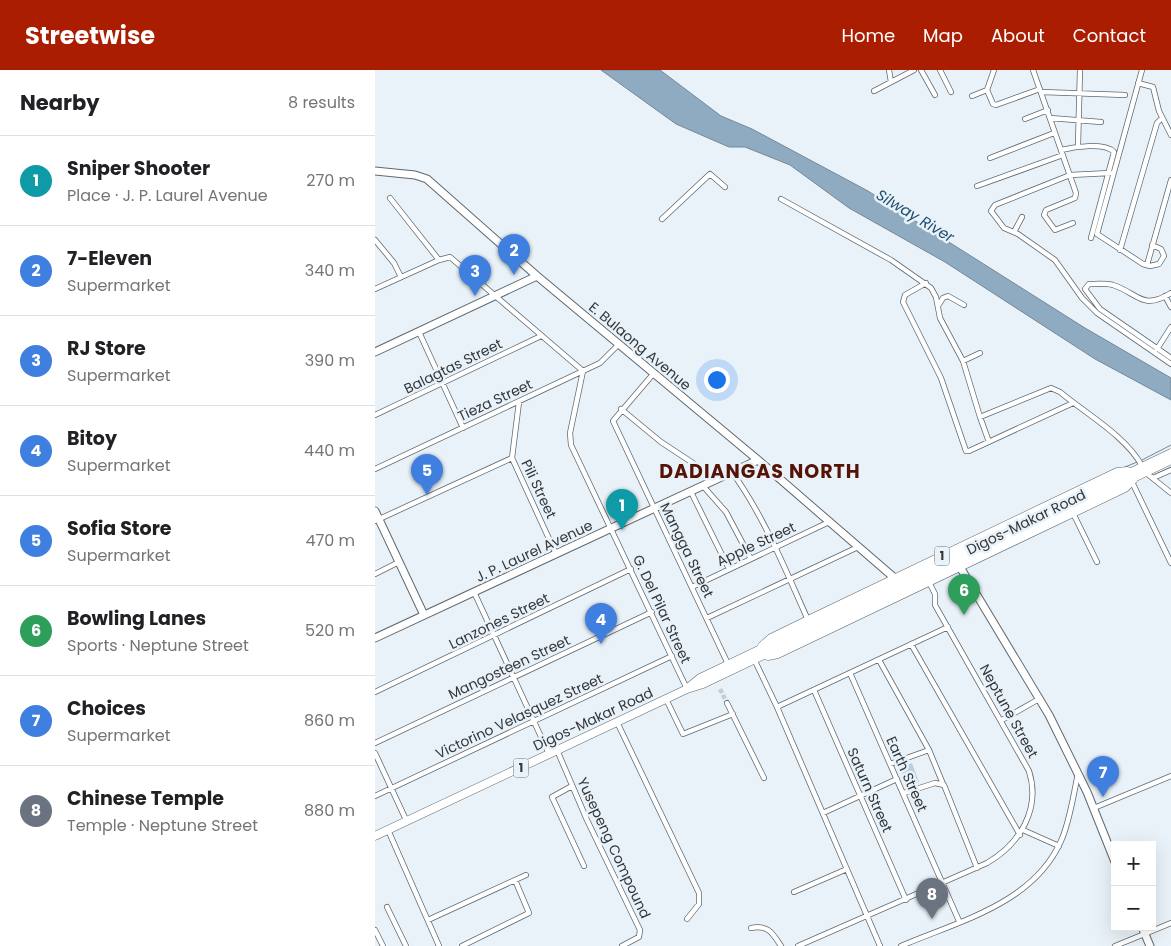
<!DOCTYPE html>
<meta charset="utf-8">
<style>
body{margin:0;font-family:Poppins,sans-serif;background:#f6f6f6;color:#202124}
.controls{position:absolute;right:15px;bottom:15px;display:grid;overflow:hidden;border-radius:0px;box-shadow:0 5px 20px #0002}
.controls button{width:45px;height:45px;display:grid;place-items:center;padding:0;border:0;border-bottom:1px solid #e0e0e0;background:#fff;color:#202124;font:25px sans-serif}
.you{position:absolute;left:341px;top:309px;width:18px;height:18px;margin:-12px;border:4px solid #fff;border-radius:50%;background:#1a73e8;box-shadow:0 0 0 8px #1a73e833}
.badge{display:grid;place-items:center;width:32px;height:32px;border-radius:50%;background:#ab1d01;color:#fff;font-size:16px;font-weight:700}
.pin{position:absolute;translate:-50% -41px;filter:drop-shadow(0 1px 2px #0008)}
.pin::after{content:'';position:absolute;top:26px;width:18px;height:15px;background:inherit;clip-path:polygon(0 0,100% 0,50% 100%)}
.list{margin:0;padding:0;list-style:none}
h2{display:flex;justify-content:space-between;align-items:center;height:65px;margin:0;padding:0 20px;font-size:21px}
h2 small{font-size:16px;font-weight:400;color:#757577}
.list li{display:grid;grid-template-columns:32px 1fr auto;gap:15px;align-items:center;box-sizing:border-box;height:90px;padding:0 20px;border-top:1px solid #e0e0e0}
.list b{display:block;font-size:19px;white-space:nowrap}
.list p{margin:0;font-size:16px;white-space:nowrap;color:#757577}
.list em{font-size:16px;font-style:normal;color:#757577}
.map{position:relative;flex:none;width:796px;height:876px;overflow:hidden}
header{display:flex;align-items:center;gap:30px;box-sizing:border-box;height:70px;padding:0 25px;background:#ab1d01;color:#fff}
header strong{font-size:24px}
nav{display:flex;gap:28px;margin-inline-start:auto;font-size:18px}
main{display:flex}
aside{flex:1;background:#fff}
.map>svg:first-child{display:block}
</style>
<header>
<strong>Streetwise</strong>
<nav><a>Home</a><a>Map</a><a>About</a><a>Contact</a></nav>
</header>
<main>
<aside>
<h2>Nearby<small>8 results</small></h2>
<ul class="list">
<li><span class="badge" style="background:#0f9aa8">1</span><div><b>Sniper Shooter</b><p>Place · J. P. Laurel Avenue</p></div><em>270 m</em></li>
<li><span class="badge" style="background:#3f7fe0">2</span><div><b>7-Eleven</b><p>Supermarket</p></div><em>340 m</em></li>
<li><span class="badge" style="background:#3f7fe0">3</span><div><b>RJ Store</b><p>Supermarket</p></div><em>390 m</em></li>
<li><span class="badge" style="background:#3f7fe0">4</span><div><b>Bitoy</b><p>Supermarket</p></div><em>440 m</em></li>
<li><span class="badge" style="background:#3f7fe0">5</span><div><b>Sofia Store</b><p>Supermarket</p></div><em>470 m</em></li>
<li><span class="badge" style="background:#2e9e5b">6</span><div><b>Bowling Lanes</b><p>Sports · Neptune Street</p></div><em>520 m</em></li>
<li><span class="badge" style="background:#3f7fe0">7</span><div><b>Choices</b><p>Supermarket</p></div><em>860 m</em></li>
<li><span class="badge" style="background:#6b7280">8</span><div><b>Chinese Temple</b><p>Temple · Neptune Street</p></div><em>880 m</em></li>
</ul>
</aside>
<div class="map">
<svg width="796" height="876" viewBox="0 0 796 876">
<rect width="100%" height="100%" fill="#e9f2f9"/>
<path fill="#b6cfe2" d="M537 693 544 712 532 717 525 697Z"/>
<path fill="#8fabc1" stroke="#748898" d="M226 0H285L346 46 377 59 493 121 710 258 796 308V330L720 289 570 192 474 138 415 95 370 77H354L301 54Z"/>
<g fill="none" stroke-linecap="round" stroke-linejoin="round">
<path stroke="#748898" stroke-width="1" d="M767 390 796 375
M750 397 762 392
M779 405 796 397"/>
<path stroke="#c5cdd3" stroke-width="4.5" stroke-dasharray="4.5 2" stroke-linecap="butt" d="M345 619 352 633"/>
<defs>
<path id="street" d="M514 0 516 12
M546 0 560 25
M565 0 576 22
M658 0 701 123 700 128 671 140 669 145 680 160 698 153
M767 0 722 164 768 194 775 196 784 194 789 186 786 179 777 175
M763 13 778 17 784 41 796 65
M612 20 618 34 621 35 665 19
M499 21 539 0
M667 22 750 25
M597 26 612 20 619 0
M675 48 726 52
M650 49 673 40
M703 75 705 0
M686 80C698 77 730 72 739 82L716 168
M615 88 679 63
M735 103 695 105 620 135 616 141 629 158 643 164 680 190 707 228 722 243 796 294
M602 116 688 85
M15 128 64 190
M406 129 516 190 556 218 561 227 565 248 588 291 605 347 676 318 685 322C710 343 752 367 767 396
M287 149 335 104 350 117
M639 162 647 147
M0 170 19 193 26 207
M745 180 782 53 787 48
M772 195 796 110
M551 213 530 225 528 232 566 308 591 381H594L698 333
M0 219 64 190 75 187 208 301 195 363 196 375 312 619
M796 223C767 241 763 223 738 215 731 213 721 214 714 214L710 219 725 239 796 288
M790 226 796 237
M563 236 568 228 573 226 589 235
M44 262 88 358
M782 279 796 257
M588 291 605 283
M279 303 238 351 353 594
M144 332 137 388 181 484
M246 339 286 372 327 399 340 411
M0 345 166 266
M605 347 614 372
M0 399 225 293 244 274
M357 402C390 448 410 499 433 550
M770 402 796 423
M778 408 796 400
M757 412 796 493
M328 416 351 442 376 489
M316 422 354 499
M698 443 722 492
M0 451 137 388
M0 504 24 492
M317 517 454 452
M99 522 174 684
M332 548 483 477
M536 574 645 765
M379 589 402 637 505 876
M504 590 554 680 515 694
M475 603 584 851
M439 620 531 830
M0 622 256 499
M291 629 308 664 358 644
M352 633 389 708
M402 637 573 557
M627 650 664 629
M242 652 324 823V834L312 849
M0 673 277 542
M182 680 212 750 265 860 264 867 247 876
M554 680 568 714
M0 683 32 752
M197 716 177 727 209 796
M529 723 560 713 569 715 602 798
M0 726 297 586
M719 738 796 706
M448 743 522 709
M13 760 64 876
M648 760 684 776
M419 822 472 799
M12 837 31 876
M53 850 151 805
M376 858C393 855 397 862 406 876
M0 860 8 876
M87 876 154 843 140 810
M423 876 612 793C645 774 666 739 654 701L560 535V524L554 512
M526 876C584 851 658 834 686 771 695 751 698 726 703 704
M740 876 796 853"/>
<path id="secondary" d="M0 101 40 105 52 109 162 206 383 390 523 511
M0 282 162 206
M0 441 49 545
M582 492 674 645 712 722 740 792
M0 568 383 390
M767 857 775 876"/>
<path id="primary" d="M387 576 396 568 433 550 742 402 752 401
M393 586 403 584 750 418 758 410
M314 617 325 608 796 383
M0 766 312 619 328 614 796 390"/>
</defs>
<use href="#street" stroke="#60686e" stroke-width="6"/>
<use href="#secondary" stroke="#60686e" stroke-width="9"/>
<use href="#primary" stroke="#60686e" stroke-width="9"/>
<use href="#street" stroke="#fff" stroke-width="4.5"/>
<use href="#secondary" stroke="#fff" stroke-width="7"/>
<use href="#primary" stroke="#fff" stroke-width="8"/>
</g>
<g text-anchor="middle" stroke-width="5" stroke-linejoin="round" paint-order="stroke">
<g fill="#e9f2f9" stroke="#6a6f73" stroke-width="1">
<rect x="559.5" y="476.5" width="15" height="19" rx="4"/>
<rect x="138.5" y="688.5" width="15" height="19" rx="4"/>
</g>
<g font-size="12" font-weight="bold" fill="#34373a">
<text x="567" y="490">1</text>
<text x="146" y="702">1</text>
</g>
<g font-size="14" fill="#34373a" stroke="#e9f2f9">
<text transform="translate(265 276) rotate(40)" y="5">E. Bulaong Avenue</text>
<text transform="translate(78 296) rotate(-26)" y="5">Balagtas Street</text>
<text transform="translate(120 330) rotate(-25)" y="5">Tieza Street</text>
<text transform="translate(164 419) rotate(65)" y="5">Pili Street</text>
<text transform="translate(651 452) rotate(-26)" y="5">Digos-Makar Road</text>
<text transform="translate(381 474) rotate(-25)" y="5">Apple Street</text>
<text transform="translate(312 480) rotate(64)" y="5">Mangga Street</text>
<text transform="translate(159 481) rotate(-25)" y="5">J. P. Laurel Avenue</text>
<text transform="translate(287 539) rotate(65)" y="5">G. Del Pilar Street</text>
<text transform="translate(124 551) rotate(-26)" y="5">Lanzones Street</text>
<text transform="translate(134 597) rotate(-25)" y="5">Mangosteen Street</text>
<text transform="translate(634 641) rotate(61)" y="5">Neptune Street</text>
<text transform="translate(144 646) rotate(-25)" y="5">Victorino Velasquez Street</text>
<text transform="translate(218 649) rotate(-25)" y="5">Digos-Makar Road</text>
<text transform="translate(532 704) rotate(66)" y="5">Earth Street</text>
<text transform="translate(495 720) rotate(66)" y="5">Saturn Street</text>
<text transform="translate(239 778) rotate(65)" y="5">Yusepeng Compound</text>
</g>
<g font-size="15" font-style="italic" fill="#214f70" stroke="#e9f2f9">
<text transform="translate(540 146) rotate(31)" y="5">Silway River</text>
</g>
<g font-size="19" font-weight="bold" letter-spacing="1" fill="#551207" stroke="#e9f2f9">
<text x="385" y="408">DADIANGAS NORTH</text>
</g>
</g>
</svg>
<div class="controls">
<button>+</button>
<button>−</button>
</div>
<div class="you"></div>
<div class="pin badge" style="left:247px;top:460px;background:#0f9aa8">1</div>
<div class="pin badge" style="left:139px;top:205px;background:#3f7fe0">2</div>
<div class="pin badge" style="left:100px;top:226px;background:#3f7fe0">3</div>
<div class="pin badge" style="left:226px;top:574px;background:#3f7fe0">4</div>
<div class="pin badge" style="left:52px;top:425px;background:#3f7fe0">5</div>
<div class="pin badge" style="left:589px;top:545px;background:#2e9e5b">6</div>
<div class="pin badge" style="left:728px;top:727px;background:#3f7fe0">7</div>
<div class="pin badge" style="left:557px;top:849px;background:#6b7280">8</div>
</div>
</main>
